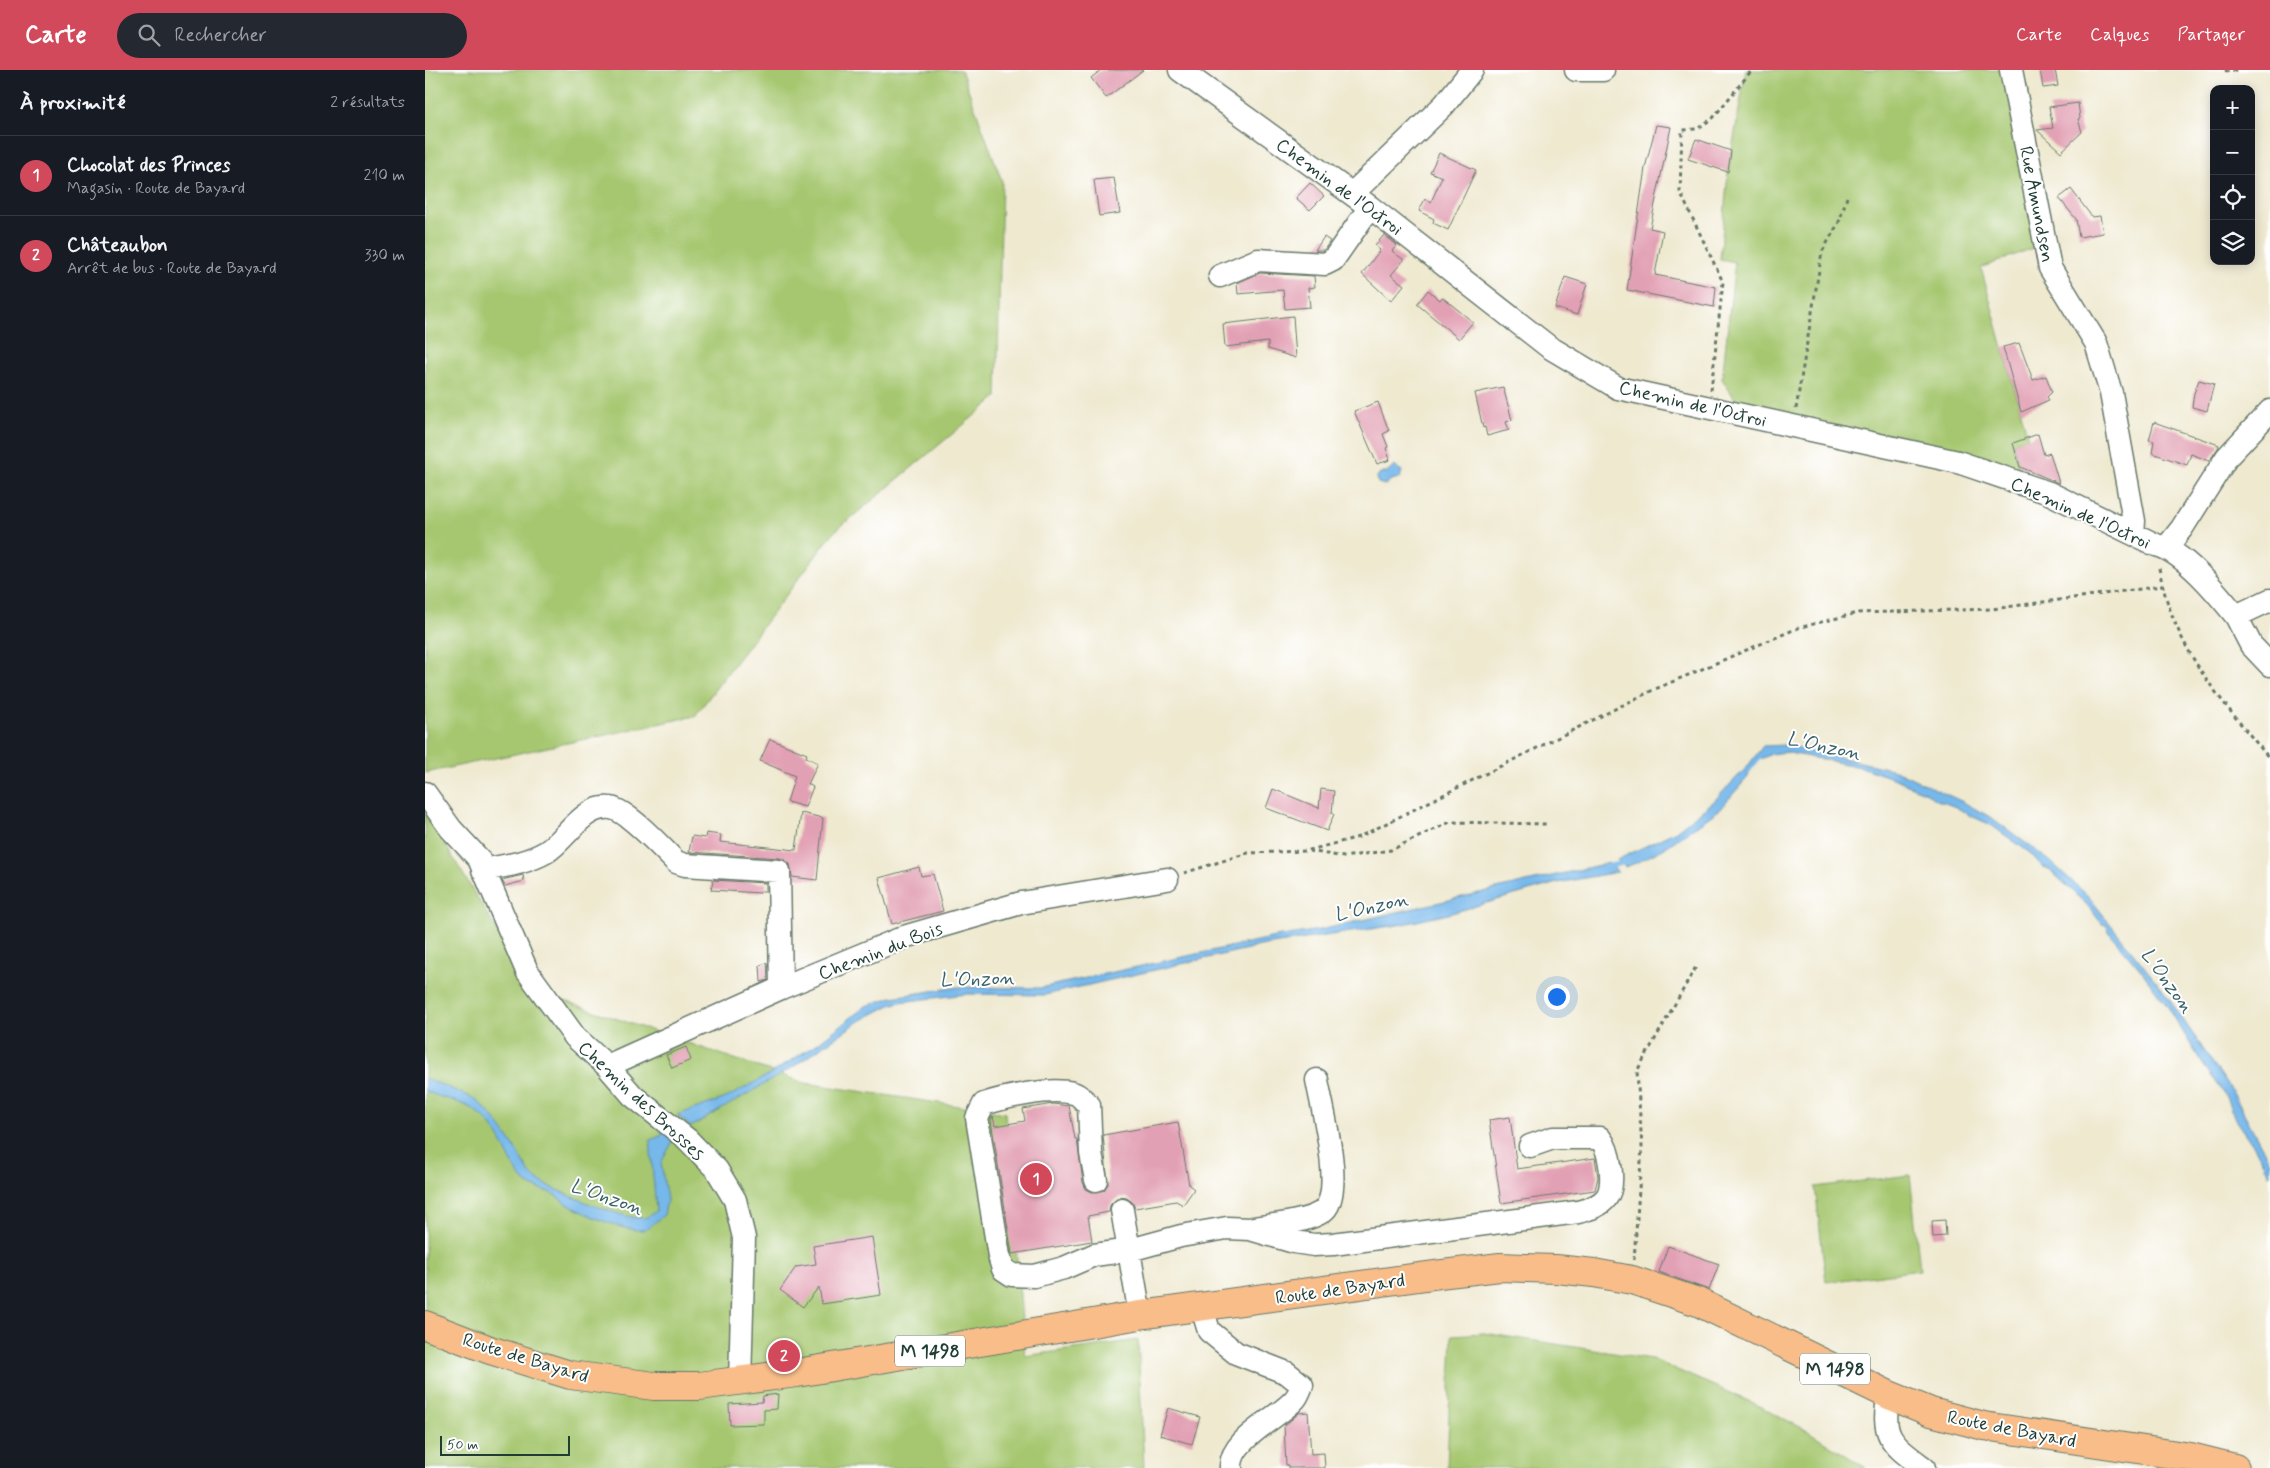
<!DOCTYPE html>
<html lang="fr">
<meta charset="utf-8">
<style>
body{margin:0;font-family:Mynerve,sans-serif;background:#242831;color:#f1f3f6}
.controls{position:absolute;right:15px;top:15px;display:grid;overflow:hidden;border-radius:10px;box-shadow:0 2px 12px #0003}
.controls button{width:45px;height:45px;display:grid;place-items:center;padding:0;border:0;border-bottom:1px solid #363941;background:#171b24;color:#f1f3f6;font:25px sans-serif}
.scale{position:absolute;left:15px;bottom:12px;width:130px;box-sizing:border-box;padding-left:5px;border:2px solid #1f3d34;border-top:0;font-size:14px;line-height:18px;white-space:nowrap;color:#1f3d34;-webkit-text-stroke:4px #fff;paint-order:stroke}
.you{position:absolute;left:1131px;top:926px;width:18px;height:18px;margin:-12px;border:4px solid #fff;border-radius:50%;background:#1a73e8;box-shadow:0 0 0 8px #1a73e833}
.badge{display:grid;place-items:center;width:32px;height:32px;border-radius:50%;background:#d1495b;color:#fff;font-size:16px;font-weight:700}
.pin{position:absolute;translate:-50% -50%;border:2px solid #fff;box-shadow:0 1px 5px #0006}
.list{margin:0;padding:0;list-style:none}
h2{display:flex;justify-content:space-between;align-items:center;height:65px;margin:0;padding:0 20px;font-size:21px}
h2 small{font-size:16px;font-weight:400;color:#9ea1a6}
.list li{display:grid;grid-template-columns:32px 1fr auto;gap:15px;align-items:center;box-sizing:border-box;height:80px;padding:0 20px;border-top:1px solid #363941}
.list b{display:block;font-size:19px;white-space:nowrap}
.list p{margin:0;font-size:16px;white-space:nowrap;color:#9ea1a6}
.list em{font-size:16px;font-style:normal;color:#9ea1a6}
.icon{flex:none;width:28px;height:28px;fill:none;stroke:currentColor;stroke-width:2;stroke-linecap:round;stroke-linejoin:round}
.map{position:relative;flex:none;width:1845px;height:1398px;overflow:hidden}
header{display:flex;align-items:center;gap:30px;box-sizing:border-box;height:70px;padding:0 25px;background:#d1495b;color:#fff}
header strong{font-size:24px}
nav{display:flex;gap:28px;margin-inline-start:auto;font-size:18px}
.search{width:350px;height:45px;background:#242831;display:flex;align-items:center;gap:12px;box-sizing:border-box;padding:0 18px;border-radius:28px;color:#9ea1a6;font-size:19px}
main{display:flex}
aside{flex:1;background:#171b24}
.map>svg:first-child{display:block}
</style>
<header>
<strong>Carte</strong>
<div class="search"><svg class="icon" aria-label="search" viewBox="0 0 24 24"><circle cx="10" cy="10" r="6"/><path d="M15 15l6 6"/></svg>Rechercher</div>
<nav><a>Carte</a><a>Calques</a><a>Partager</a></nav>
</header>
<main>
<aside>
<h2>À proximité<small>2 résultats</small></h2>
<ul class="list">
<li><span class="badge">1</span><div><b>Chocolat des Princes</b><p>Magasin · Route de Bayard</p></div><em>210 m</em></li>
<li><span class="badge">2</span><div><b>Châteaubon</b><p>Arrêt de bus · Route de Bayard</p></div><em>330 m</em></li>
</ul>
</aside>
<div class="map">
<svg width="1845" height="1398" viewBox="0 0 1845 1398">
<rect width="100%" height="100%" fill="#fff"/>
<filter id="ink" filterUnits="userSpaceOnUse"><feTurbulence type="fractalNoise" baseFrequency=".02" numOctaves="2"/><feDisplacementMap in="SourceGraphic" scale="10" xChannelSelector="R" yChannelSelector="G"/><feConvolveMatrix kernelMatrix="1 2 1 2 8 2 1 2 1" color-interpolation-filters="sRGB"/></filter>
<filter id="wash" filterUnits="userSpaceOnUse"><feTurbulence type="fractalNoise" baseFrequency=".0096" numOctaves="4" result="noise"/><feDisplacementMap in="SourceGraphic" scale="20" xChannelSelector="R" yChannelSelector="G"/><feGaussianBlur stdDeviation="1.12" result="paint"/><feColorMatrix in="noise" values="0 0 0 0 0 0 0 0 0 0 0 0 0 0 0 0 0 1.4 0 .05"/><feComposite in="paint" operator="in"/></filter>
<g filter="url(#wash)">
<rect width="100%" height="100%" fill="#efe9d0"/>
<path fill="#a6c76f" stroke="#628252" d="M0 0H536L577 111 572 327 409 462 270 646 0 703Z
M1321 0H1579L1613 176 1556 198 1603 368 1588 373 1597 406 1558 391 1312 332 1297 309 1310 192 1295 189 1303 102Z
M0 741 108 920 380 1013 580 1043 600 1286 713 1270 719 1398H0Z
M1485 1105 1495 1200 1401 1212 1390 1117Z
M1059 1263 1227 1289 1328 1333 1383 1361 1441 1398H1022L1027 1265Z"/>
<path fill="#77b8eb" stroke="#4b7a90" d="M969 396 977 401 975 408 966 410 960 415 953 413 952 407 955 403 963 402Z
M1361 675 1470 700 1538 732 1567 748 1625 791 1664 827 1737 919 1807 1021 1845 1092V1107L1830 1078 1811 1051 1800 1025 1775 990 1743 937 1715 899 1686 865 1681 855 1677 854 1663 836 1626 801 1617 796 1605 783 1566 755 1544 745 1531 737 1509 729 1502 723 1482 715 1476 711 1436 697 1359 682 1346 684 1331 691 1326 696 1323 707 1294 740 1238 779 1211 793 1200 797 1192 790 1251 761 1288 732 1322 697 1338 676Z
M1183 793 1193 802 1132 813 1023 844 979 854 840 875 620 925 542 924 475 932 465 935 433 952 365 999 266 1057 252 1045 301 1028 347 1003 393 973 441 936 467 927 533 917 615 918 850 867 895 860Z
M0 1008 50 1029C74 1049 89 1077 105 1103L111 1109C128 1120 197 1149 217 1148 222 1148 227 1144 231 1141L225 1070 236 1066 238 1059 250 1067 236 1093 242 1130 239 1145C231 1150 226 1158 217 1160 200 1162 157 1143 142 1134 136 1131 132 1125 126 1123 116 1118 108 1119 99 1111 82 1092 78 1064 58 1047 39 1030 22 1031 0 1021Z"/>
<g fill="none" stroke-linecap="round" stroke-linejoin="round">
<path stroke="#77b8eb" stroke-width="5" d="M1322 702 1334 687
M1181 797 1202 792"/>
</g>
<g id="blocks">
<path fill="#e2a0b4" d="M676 0H718L681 28 666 8Z
M1615 0H1630L1633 16 1618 18Z
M1653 33 1655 48 1653 49 1657 62 1636 82 1612 60 1628 58 1624 37Z
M1231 55 1246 57 1225 158 1238 161 1230 205 1291 217 1289 237 1202 220 1220 98Z
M1271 69 1306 81 1303 102 1263 89Z
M1014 83 1051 100 1023 160 1008 153 1009 149 994 141 1000 129 1006 132 1017 107 1005 102Z
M689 108 695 143 674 146 669 110Z
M885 113 899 126 885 140 871 128Z
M1646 119 1667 147 1675 146 1678 163 1654 167 1651 149 1634 128Z
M959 165 972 175 967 181 979 190 966 205 979 215 966 231 937 204 955 180 950 176Z
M899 167 905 171 899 180H890Z
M835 203 889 206 890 217 883 218 885 237 860 239 858 220 813 224 812 213Z
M1140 207 1162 214 1152 245 1130 238Z
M1003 220 1015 230 1017 227 1048 252 1034 269 992 234Z
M868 246 871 288 843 279V272L800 277 798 254Z
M1594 273 1608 310 1621 306 1627 322 1622 327 1624 330 1596 342 1578 277Z
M1774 310 1789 314 1782 341 1767 337 1769 323Z
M1078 317 1087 350 1081 352 1084 360 1062 366 1060 357 1058 358 1050 323Z
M953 332 964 361 958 364 963 377 961 378 965 390 952 394 929 341Z
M1729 352 1794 375 1793 378 1784 391 1766 384 1762 395 1727 383 1729 371 1724 370Z
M1613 364 1619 385 1625 383 1634 413 1595 397 1588 373Z
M345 669 382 684 381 687 393 693 383 714 388 717 380 737 362 732 370 706 335 691Z
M848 719 894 738 896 719 909 721 907 743 909 744 902 761 841 738Z
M376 743 398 748 392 810 367 807 365 794 355 788 264 782 267 766 280 768 281 763 296 765 295 772 371 780Z
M494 797 496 806 508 804 518 841 467 854 454 808Z
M98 805 99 811 80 816 77 810Z
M288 810 341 813V821H336L335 823 286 820Z
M342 893 343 910 336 912 335 895Z
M261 977 266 990 247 998 241 985Z
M628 1034 644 1036 650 1069H652L658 1112 661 1119 667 1122 679 1120 683 1114 678 1065 753 1052 764 1115 769 1119 758 1135 751 1131 710 1138 707 1132 702 1128 694 1127 685 1135 684 1142 663 1146 667 1171 587 1184 566 1050 568 1046 570 1056 600 1051 598 1039Z
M1085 1047 1092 1099 1170 1088 1173 1107 1170 1120 1076 1133 1064 1050Z
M1520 1150 1521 1166 1508 1167 1507 1151Z
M447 1167 456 1225 397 1234 394 1217 378 1237 355 1220 371 1197 391 1194 388 1176Z
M1243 1176 1294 1194 1284 1220 1234 1202Z
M353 1324 352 1339 339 1340V1354L305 1355 304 1334 337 1332 338 1326Z
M743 1338 775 1347 767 1374 735 1365Z
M883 1342 886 1384 899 1383 900 1398H863V1395H861L859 1356 874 1343Z"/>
</g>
</g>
<g filter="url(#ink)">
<use href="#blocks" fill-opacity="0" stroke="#68796b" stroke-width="1"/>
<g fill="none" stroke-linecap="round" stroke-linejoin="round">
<defs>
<path id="minor" d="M755 0 945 137 1124 277 1193 318 1533 392 1624 423 1731 475C1758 481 1793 524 1811 546L1845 530
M1151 0H1178
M1586 0 1625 198 1671 273 1686 323 1709 451 1708 463
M927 124 1019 35 1047 0
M795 206 833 190 900 194 908 190 945 137
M1742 477 1757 458 1802 387 1845 341
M1811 546 1826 575 1845 595
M0 723 26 759 54 789 102 901 150 967 182 996 208 1026 262 1069 292 1100 310 1130 319 1168 315 1312
M58 800C79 796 102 793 121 782 141 770 158 734 186 738 203 741 238 779 251 792L260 795 354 801 356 918
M182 996 356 918 482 866 596 833 742 809
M671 1110 666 1083 664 1035C659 1031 654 1024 648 1023 626 1017 580 1027 559 1034L552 1048 574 1186 578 1199 587 1205 609 1206 639 1198 669 1185 705 1180 756 1166 802 1158 825 1159 869 1172 889 1175 908 1174 1153 1142C1163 1139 1174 1137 1181 1128 1191 1116 1185 1080 1175 1068H1128L1105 1076
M697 1140 715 1245
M828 1158C846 1155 890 1152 901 1138 918 1115 897 1038 892 1010
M777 1238 784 1261 811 1283 862 1303 877 1315C875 1320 873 1326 870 1329 853 1349 804 1369 806 1398
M1464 1325C1455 1367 1467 1374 1499 1398"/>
<path id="major" d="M0 1255 65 1280 145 1305 229 1316H274L372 1303 715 1245 1016 1204 1075 1197 1131 1199 1169 1203 1207 1210 1273 1232 1464 1325 1506 1342 1559 1356 1766 1387 1810 1398"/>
</defs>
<use href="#minor" stroke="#68796b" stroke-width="25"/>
<use href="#major" stroke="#68796b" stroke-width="30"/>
<path stroke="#68796b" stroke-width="3" stroke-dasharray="4 4" stroke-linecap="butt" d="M1800 0 1804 2 1813 0
M1286 320 1298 212 1255 122 1257 60 1272 59 1288 48 1327 0
M1371 339 1397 182 1414 152 1422 127
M1734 498C1748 578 1795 629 1845 689
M884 781 919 787 966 780 1025 752 1121 754
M759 803 823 783 881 781 934 767 1228 620 1373 558 1432 543 1567 539 1737 516
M1209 1190 1217 1077 1212 1001 1272 895"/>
<use href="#minor" stroke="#fff" stroke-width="22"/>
<use href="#major" stroke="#f8bd89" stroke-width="28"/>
</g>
</g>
<g text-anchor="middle" stroke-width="4" stroke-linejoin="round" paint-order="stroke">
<g fill="#fff" stroke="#627771" stroke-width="1">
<rect x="470" y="1265.5" width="70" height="31" rx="4"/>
<rect x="1375" y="1283.5" width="70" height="31" rx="4"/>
</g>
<g font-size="18" font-weight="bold" fill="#1f3d34">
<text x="505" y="1287">M 1498</text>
<text x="1410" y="1305">M 1498</text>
</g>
<g font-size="19" fill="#1f3d34" stroke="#fff">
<text transform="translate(915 116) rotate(36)" y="7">Chemin de l'Octroi</text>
<text transform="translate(1613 134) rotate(79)" y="7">Rue Amundsen</text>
<text transform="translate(1268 333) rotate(13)" y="7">Chemin de l'Octroi</text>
<text transform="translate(1656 442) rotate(24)" y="7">Chemin de l'Octroi</text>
<text transform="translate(455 880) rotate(-21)" y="7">Chemin du Bois</text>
<text transform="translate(217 1030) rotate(43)" y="7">Chemin des Brosses</text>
<text transform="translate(915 1218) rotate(-8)" y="7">Route de Bayard</text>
<text transform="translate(101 1287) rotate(17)" y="7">Route de Bayard</text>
<text transform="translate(1587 1358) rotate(11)" y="7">Route de Bayard</text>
</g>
<g font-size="20" font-style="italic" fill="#39626b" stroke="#fff">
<text transform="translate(1399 675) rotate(12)" y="7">L'Onzon</text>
<text transform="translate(946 836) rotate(-13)" y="7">L'Onzon</text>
<text transform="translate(552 908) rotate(-2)" y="7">L'Onzon</text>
<text transform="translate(1743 910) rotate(54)" y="7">L'Onzon</text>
<text transform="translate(182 1126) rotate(19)" y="7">L'Onzon</text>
</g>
</g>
</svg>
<div class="controls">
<button>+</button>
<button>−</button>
<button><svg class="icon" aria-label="locate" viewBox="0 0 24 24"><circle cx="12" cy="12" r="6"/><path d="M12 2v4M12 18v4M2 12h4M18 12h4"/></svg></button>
<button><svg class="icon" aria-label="layers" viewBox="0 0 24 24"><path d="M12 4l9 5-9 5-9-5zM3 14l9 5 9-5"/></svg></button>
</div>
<div class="scale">50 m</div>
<div class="you"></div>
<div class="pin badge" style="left:611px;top:1109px">1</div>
<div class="pin badge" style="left:359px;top:1286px">2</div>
</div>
</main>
